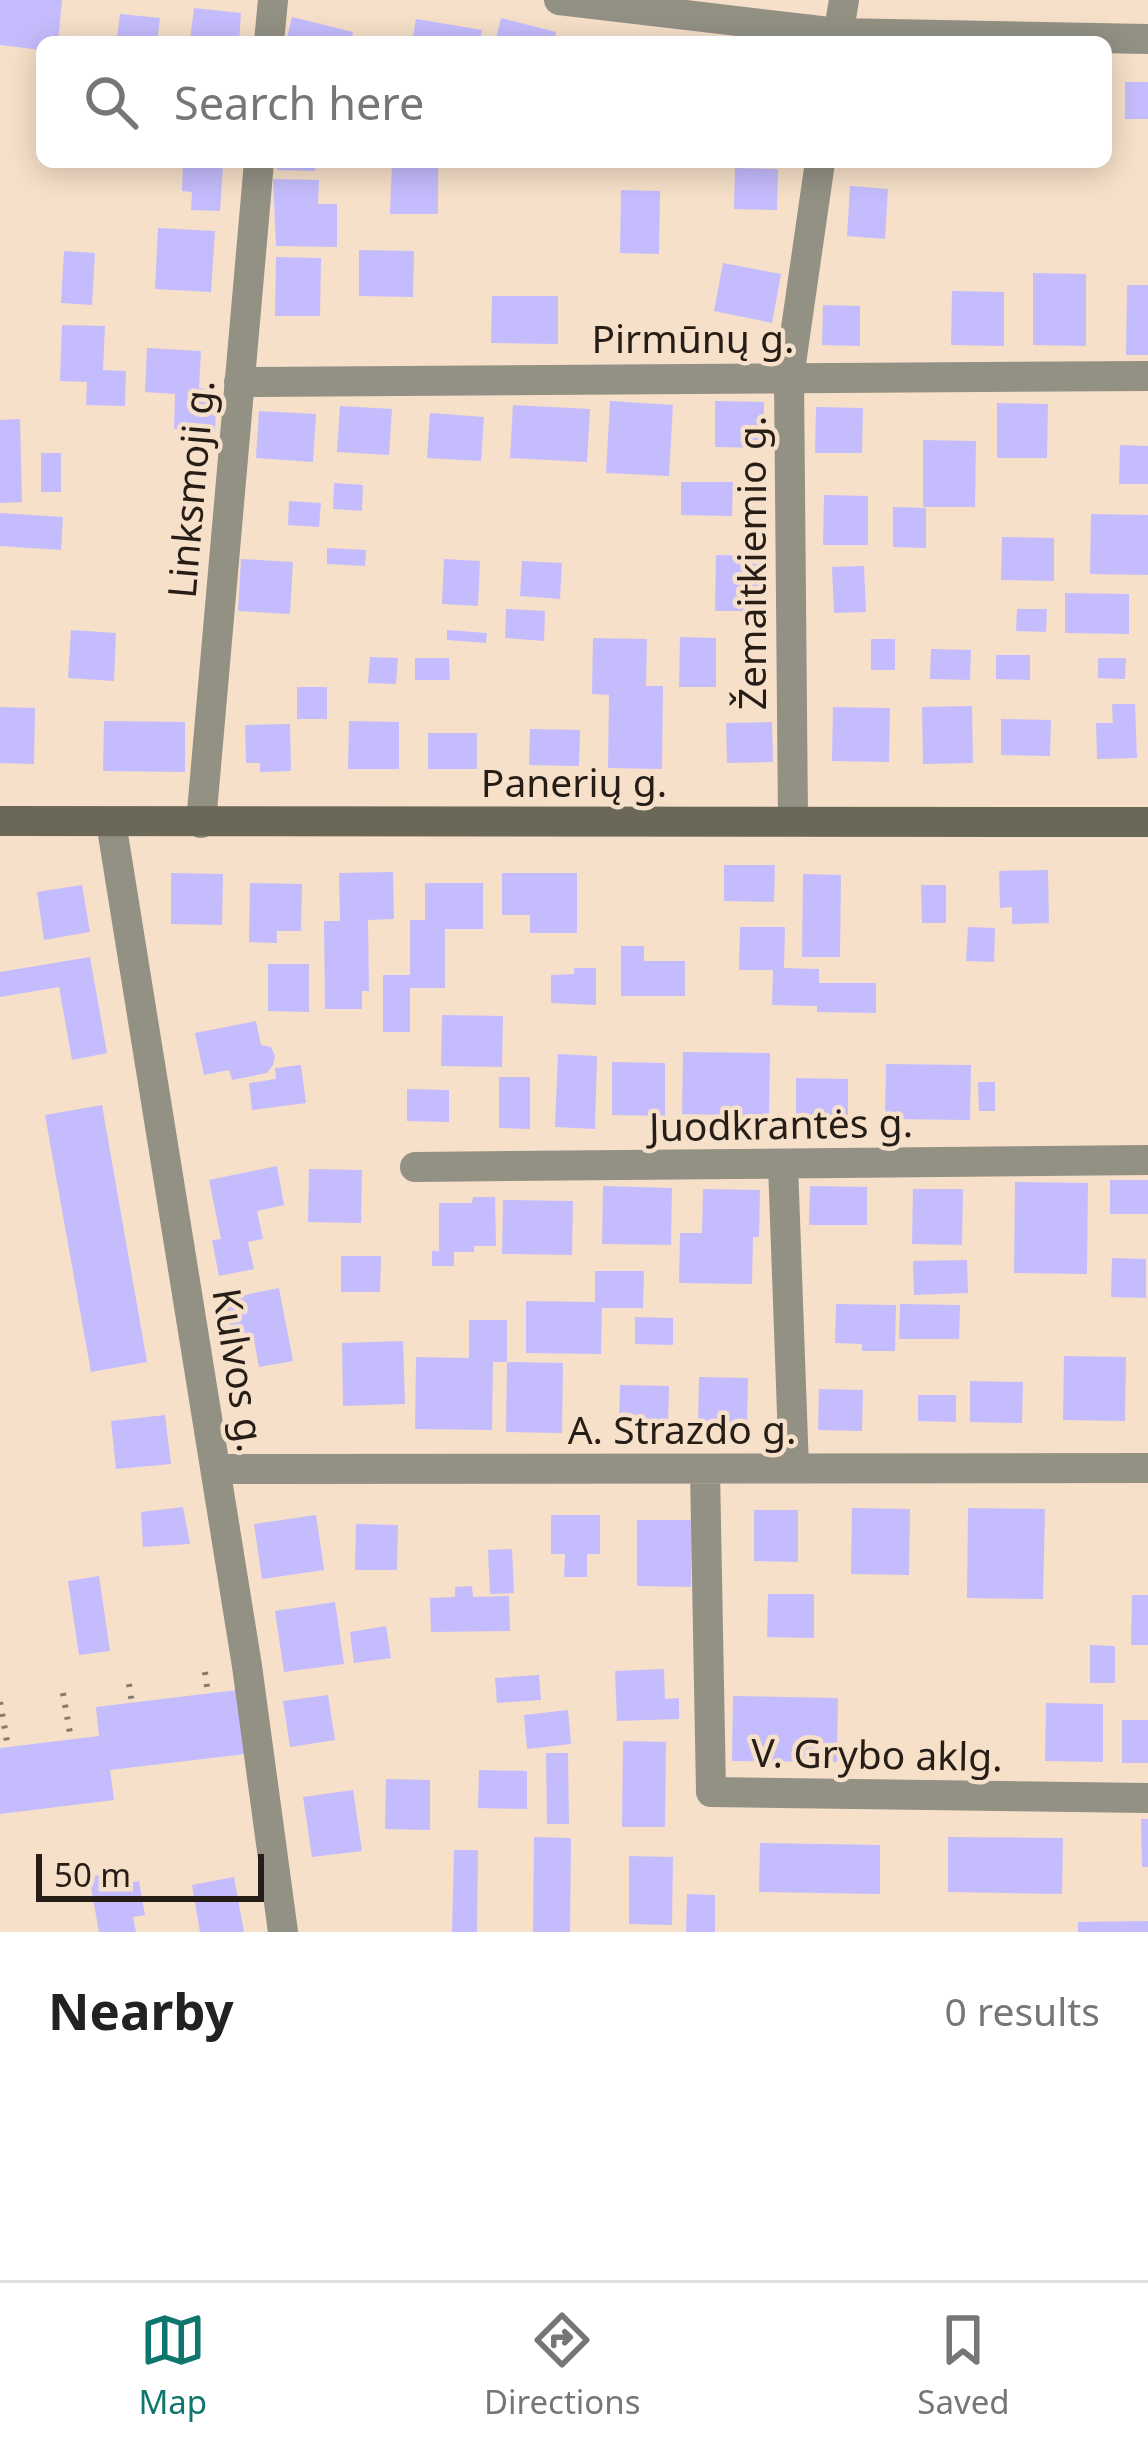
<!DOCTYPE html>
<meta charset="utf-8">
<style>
body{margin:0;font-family:"Noto Sans",sans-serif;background:#f2f2f2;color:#222}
.scale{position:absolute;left:36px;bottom:30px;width:228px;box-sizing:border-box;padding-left:12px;border:6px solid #261e16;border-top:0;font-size:33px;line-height:42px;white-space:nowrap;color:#261e16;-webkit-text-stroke:9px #f6e0c9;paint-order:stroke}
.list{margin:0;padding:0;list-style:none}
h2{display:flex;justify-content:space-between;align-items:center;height:156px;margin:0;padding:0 48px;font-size:51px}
h2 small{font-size:39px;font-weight:400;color:#767676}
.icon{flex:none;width:66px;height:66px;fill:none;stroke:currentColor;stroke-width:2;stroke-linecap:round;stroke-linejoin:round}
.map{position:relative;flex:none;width:1148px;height:1932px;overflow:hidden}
.search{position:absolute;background:#fff;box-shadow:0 6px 30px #0003;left:36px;right:36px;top:36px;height:132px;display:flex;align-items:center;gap:30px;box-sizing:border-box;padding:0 42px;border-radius:18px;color:#767676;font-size:45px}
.sheet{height:348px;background:#fff}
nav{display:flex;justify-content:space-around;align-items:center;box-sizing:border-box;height:168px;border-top:3px solid #e0e0e0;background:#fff;font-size:33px;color:#767676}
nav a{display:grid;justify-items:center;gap:6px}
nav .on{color:#0f766e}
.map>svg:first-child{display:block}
</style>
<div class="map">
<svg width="1148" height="1932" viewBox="0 0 1148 1932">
<rect width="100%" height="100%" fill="#f6e0c9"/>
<path fill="#c5bcfd" d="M0 0H62L58 42H42V50L0 45Z
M194 8 241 13 239 42 190 41Z
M120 14 160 18 157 42 117 40Z
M292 17 353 32 351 42H286Z
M501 18 556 32 554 42H495Z
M416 19 482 30 480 42H412Z
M1125 82H1148V119H1125Z
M277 162H315V171L277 170Z
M392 162 438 163V214H390Z
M183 163 223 165 220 211 191 210 192 192 182 191Z
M735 168 778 169 777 210 734 209Z
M273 179 319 180 318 204H337V247L276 246Z
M850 186 888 189 885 239 847 236Z
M621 190 660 191 659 254 620 253Z
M158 228 215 231 211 292 155 289Z
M359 250 414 251 413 297 359 296Z
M64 251 95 253 92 305 61 303Z
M276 257 321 258 320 316H275Z
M723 263 781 274 772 323 714 311Z
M1033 273 1086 274V346L1033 345Z
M1127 285H1148V355H1126Z
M952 291 1004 292V346L951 345Z
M492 296H558V344L491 343Z
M823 305 860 306V346L822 345Z
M62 325 105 326 103 370 126 371 125 406 86 405 87 382 60 381Z
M147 348 201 351 199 388 217 390 215 432 174 429 175 394 145 392Z
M610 401 673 405 669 476 606 473Z
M715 401 764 402 763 448 715 447Z
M997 403 1048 404 1047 458H997Z
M513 405 590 409 587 462 510 458Z
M340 406 392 409 389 455 337 452Z
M816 407 863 408 862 453H815Z
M259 411 316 414 313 462 256 458Z
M430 413 484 417 481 461 427 458Z
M20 419 22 502 0 503V420Z
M923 440 976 441 975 507H923Z
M1120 445 1148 446V484H1119Z
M41 453H61V492H41Z
M681 482H733L732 516 681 515Z
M334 483 363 485 362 511 333 509Z
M824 495 868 496V545H823Z
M289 501 321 503 319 527 288 525Z
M893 507 926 508V548L893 547Z
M0 513 63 517 61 550 0 546Z
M1091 514 1148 515V575L1090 574Z
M1002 537 1054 538V581L1001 580Z
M327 548 366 550 365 566 327 564Z
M716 555 766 556V611H715Z
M241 559 293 562 290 614 238 611Z
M444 559 480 561 478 606 442 604Z
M522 561 562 563 560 599 520 596Z
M864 566 866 612 834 613 832 567Z
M1065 593 1129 594V634L1065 633Z
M506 609 545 611 544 641 505 638Z
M1017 609H1047L1046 632 1016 631Z
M71 630 116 633 114 681 68 678Z
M447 630 487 633 486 643 447 640Z
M680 637 716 638V687H679Z
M593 638 647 639 646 686H663L662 769 608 768 609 695 592 694Z
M871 639H895V670H871Z
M931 649 971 650 970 680 930 679Z
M996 655H1030V680L996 679Z
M370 657 398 658 396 684 368 683Z
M415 658H449L450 680H415Z
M1098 658H1126L1125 679 1098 678Z
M297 687H327V719H297Z
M1112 704H1135L1137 758 1097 759 1096 723H1113Z
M972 706 973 763 923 764 922 707Z
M0 707 35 708 34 764 0 763Z
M833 707 890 708 889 762 832 761Z
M1001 719 1051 720 1050 756 1001 755Z
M104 721 185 722V772L103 771Z
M349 721 399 722V769H348Z
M772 722 773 762 727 763 726 723Z
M290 724 291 771 260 772V763H246L245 725Z
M530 729 580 730 579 766 529 765Z
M428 733H477V769H428Z
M724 865H775L774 902 724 901Z
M1048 870 1049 923 1012 924V907L1000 908 999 871Z
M393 872 394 919 368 920 369 991H362V1009H325L324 921H340L339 873Z
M171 873 223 874 222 925 171 924Z
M502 873H577V933H530V915H502Z
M803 874 841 875 840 957H802Z
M250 883 302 884 301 931H277V943L249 942Z
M425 883H483V929H445V988H410V1032H383V975H410V920H425Z
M82 885 90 932 44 940 37 892Z
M921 885H946V923H922Z
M740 927H785L784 968 819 969V983H876V1013L817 1012V1006L772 1005 773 970H739Z
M968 927 995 928 994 962 966 961Z
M621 946H644V961H685V996H621Z
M90 957 107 1053 72 1060 59 987 0 997V972Z
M268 964H309V1012L268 1011Z
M574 968H596V1005L551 1003V975L574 974Z
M442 1015 503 1016 502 1067 441 1066Z
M256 1021 261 1045 271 1047 275 1056 273 1065 267 1073 232 1080 229 1070 204 1075 195 1033Z
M683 1052 770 1053 769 1116 682 1114Z
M558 1054 597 1056 595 1129 555 1127Z
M612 1062 665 1063V1116L612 1115Z
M886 1064 971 1065 970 1120 885 1119Z
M301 1065 306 1103 252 1110 249 1083 276 1079 275 1068Z
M499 1077H530V1129L499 1128Z
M796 1078 848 1079V1122L796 1121Z
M978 1082H995V1111H979Z
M407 1089 449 1090V1122L407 1121Z
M102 1105 147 1362 91 1372 45 1115Z
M277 1166 284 1205 257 1211 263 1239 248 1242 254 1269 219 1276 212 1240 221 1239 209 1180Z
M309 1169 362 1170 361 1223 308 1222Z
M1110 1180H1148V1214H1110Z
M1015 1182 1088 1183 1087 1274 1014 1273Z
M603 1186 672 1188 671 1245 602 1244Z
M810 1186 867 1187V1225H809Z
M703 1189 760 1190 759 1237H753L752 1284 679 1283 680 1233H702Z
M913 1189H963L962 1245 912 1244Z
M473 1197H495L496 1246H474V1252H454V1266H432V1251H439V1203H472Z
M503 1200 573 1201 572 1255 502 1254Z
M341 1256H381L380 1292H341Z
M1112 1258 1146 1259V1298L1111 1297Z
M967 1260 968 1293 914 1295 913 1261Z
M595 1271H644L643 1308H602L601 1354 526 1353V1301L595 1302Z
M279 1288 293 1361 259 1367 253 1335 233 1339 225 1299Z
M836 1304 896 1305 895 1351H862V1344L835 1343Z
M900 1304 960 1305 959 1339H899Z
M635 1317 673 1318V1345L635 1344Z
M469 1320H507V1362H493L492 1430 415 1429 416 1357 469 1358Z
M403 1341 405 1404 343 1406 342 1343Z
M1064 1356 1126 1357 1125 1421 1063 1420Z
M507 1362 563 1363 562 1433 506 1432Z
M699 1377 748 1378 747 1426 698 1425Z
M970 1381 1023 1382 1022 1423 970 1422Z
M620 1385 669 1386 668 1425 619 1424Z
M819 1389 863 1390 862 1431 818 1430Z
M918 1395H956V1422L918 1421Z
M165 1415 171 1464 116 1469 111 1421Z
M183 1507 190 1544 143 1547 141 1512Z
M852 1508 910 1509 909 1575 851 1574Z
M968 1508 1045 1509 1043 1599 967 1598Z
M754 1510H798V1562L754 1561Z
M316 1515 324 1570 262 1579 254 1524Z
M551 1515H600V1554H587V1577H564L565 1554H551Z
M637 1520H692L691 1587 637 1586Z
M356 1524 398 1525 397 1570H355Z
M512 1549 514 1593 490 1594 488 1550Z
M99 1576 110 1651 79 1655 68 1581Z
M472 1586 473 1597 509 1596 510 1631 431 1632 430 1598 455 1597V1587Z
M768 1594H814V1638L767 1637Z
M1132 1595H1148V1645H1131Z
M335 1602 344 1664 284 1672 275 1611Z
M386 1626 391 1658 354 1663 350 1632Z
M1090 1645 1115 1646V1683H1090Z
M664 1669 665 1699 679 1698V1719L617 1721 615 1671Z
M539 1675 541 1700 497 1703 495 1678Z
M237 1690 245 1754 110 1770 114 1800 0 1814V1748L99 1736 96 1707Z
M328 1695 335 1740 290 1747 283 1701Z
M733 1696 838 1698 837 1762 732 1761Z
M1046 1703 1103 1704V1762L1045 1761Z
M568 1710 571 1744 527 1749 524 1715Z
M1122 1720H1148V1763H1122Z
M623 1741 666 1742 665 1827H622Z
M546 1753H568L569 1824H547Z
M479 1770 527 1771V1809L478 1808Z
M386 1779 430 1780V1830L385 1829Z
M353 1790 362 1851 312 1857 303 1797Z
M1141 1819H1148V1867H1142Z
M534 1837 571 1838 570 1932H533Z
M948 1837 1063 1838 1062 1894 948 1892Z
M760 1843 880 1845V1894L759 1892Z
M454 1850H478L477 1932H452Z
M629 1856 673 1857 672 1925 629 1924Z
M109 1873 111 1886 139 1881 145 1915 133 1917 136 1932H99L89 1877Z
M234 1877 244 1932H200L192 1885Z
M687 1894 715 1895V1932H686Z
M1148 1921V1932H1078V1922Z"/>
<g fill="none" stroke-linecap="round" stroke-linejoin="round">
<path stroke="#8a7b6c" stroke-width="6" stroke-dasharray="3 9" stroke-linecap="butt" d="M205 1672 208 1694
M129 1684 132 1703
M63 1693 71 1739
M0 1702 8 1747"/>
<path stroke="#939084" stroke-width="30" d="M559 0 838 33 1148 39
M269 42 273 0
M837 42 844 0
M239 382 1148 376
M793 821 789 377 820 162
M111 822 247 1666 283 1932
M201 823 259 162
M783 1164 794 1468
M415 1167 1148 1160
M216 1469 1148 1468
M705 1470 711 1792 1148 1798"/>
<path stroke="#6c6857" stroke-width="30" d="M0 821 1148 822"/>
</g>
<g text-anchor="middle" stroke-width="9" stroke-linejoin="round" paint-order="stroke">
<g font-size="39" fill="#261e16" stroke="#f6e0c9">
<text x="693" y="353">Pirmūnų g.</text>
<text transform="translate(191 489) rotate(-85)" y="14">Linksmoji g.</text>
<text transform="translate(752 563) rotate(-90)" y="14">Žemaitkiemio g.</text>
<text x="574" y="797">Panerių g.</text>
<text transform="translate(781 1125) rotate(-1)" y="14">Juodkrantės g.</text>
<text transform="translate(239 1370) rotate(81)" y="14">Kulvos g.</text>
<text x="682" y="1444">A. Strazdo g.</text>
<text transform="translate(877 1755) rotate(1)" y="14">V. Grybo aklg.</text>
</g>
</g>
</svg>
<div class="scale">50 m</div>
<div class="search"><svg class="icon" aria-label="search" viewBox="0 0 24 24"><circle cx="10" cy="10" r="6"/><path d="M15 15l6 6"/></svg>Search here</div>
</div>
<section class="sheet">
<h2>Nearby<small>0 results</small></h2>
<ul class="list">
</ul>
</section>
<nav>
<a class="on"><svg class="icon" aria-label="map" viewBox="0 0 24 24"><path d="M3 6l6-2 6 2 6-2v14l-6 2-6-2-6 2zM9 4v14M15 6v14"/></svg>Map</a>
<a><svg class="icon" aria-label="directions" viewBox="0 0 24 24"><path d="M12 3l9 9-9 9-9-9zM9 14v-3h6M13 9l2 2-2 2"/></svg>Directions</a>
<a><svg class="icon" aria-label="saved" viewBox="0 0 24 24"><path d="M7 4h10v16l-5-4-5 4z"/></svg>Saved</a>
</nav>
